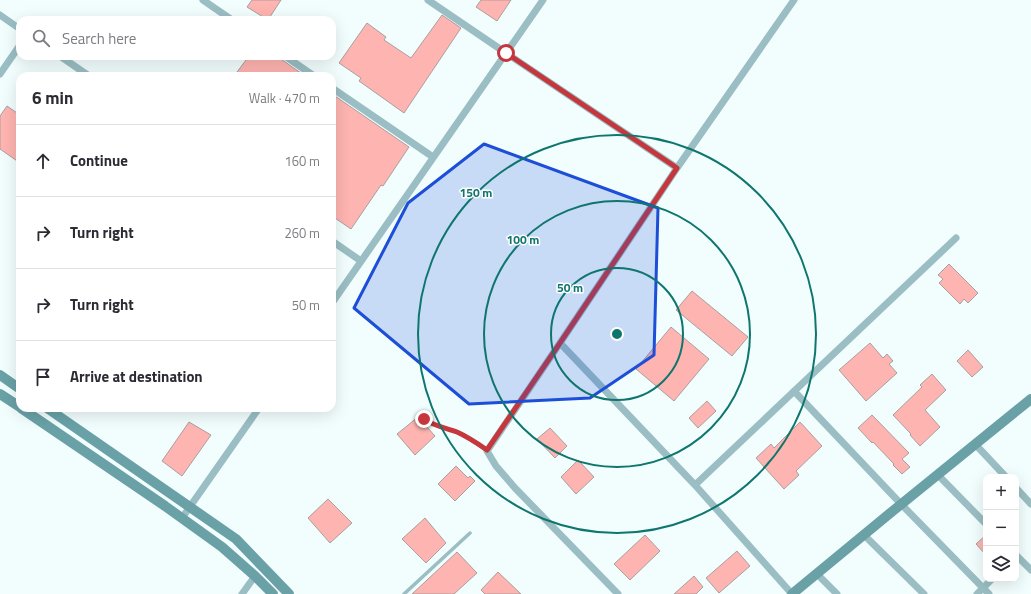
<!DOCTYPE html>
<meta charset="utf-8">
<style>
body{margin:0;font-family:"Titillium Web",sans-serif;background:#f2f2f3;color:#2b2b33}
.controls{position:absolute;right:12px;bottom:12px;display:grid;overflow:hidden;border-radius:8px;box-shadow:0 4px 16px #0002}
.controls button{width:36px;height:36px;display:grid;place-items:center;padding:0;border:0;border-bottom:1px solid #e1e1e2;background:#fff;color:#2b2b33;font:20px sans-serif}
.stop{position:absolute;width:12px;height:12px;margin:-9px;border:3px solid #c6363d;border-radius:50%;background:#fff}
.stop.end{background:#c6363d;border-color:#fff;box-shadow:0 1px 4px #0008}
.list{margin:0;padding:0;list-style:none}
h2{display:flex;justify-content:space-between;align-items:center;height:52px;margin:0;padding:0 16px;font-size:17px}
h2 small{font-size:13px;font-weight:400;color:#7c7c81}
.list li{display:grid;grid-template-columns:26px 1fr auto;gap:12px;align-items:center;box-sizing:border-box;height:72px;padding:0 16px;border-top:1px solid #e1e1e2}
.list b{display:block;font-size:15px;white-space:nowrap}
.list em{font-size:13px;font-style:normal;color:#7c7c81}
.icon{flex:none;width:22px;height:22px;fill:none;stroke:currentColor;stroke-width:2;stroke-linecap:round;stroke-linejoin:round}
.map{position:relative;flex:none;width:1031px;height:594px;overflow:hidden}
.search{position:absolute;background:#fff;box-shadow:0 4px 16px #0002;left:16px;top:16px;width:320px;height:44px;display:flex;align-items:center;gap:10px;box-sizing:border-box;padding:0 14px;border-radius:12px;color:#7c7c81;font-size:15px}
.panel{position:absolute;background:#fff;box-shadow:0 4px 16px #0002;left:16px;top:72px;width:320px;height:340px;border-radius:12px}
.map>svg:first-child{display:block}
</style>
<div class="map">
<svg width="1031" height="594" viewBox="0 0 1031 594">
<rect width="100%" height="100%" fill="#f2fdfe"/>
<path fill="#feb4b0" stroke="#a99f9e" d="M252 0H281L268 20 247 7Z
M481 0H511L497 21 476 7Z
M442 15 461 28 404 113 359 81 361 78 339 63 367 23 386 37 384 40 411 58Z
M249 56H275L280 60 281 59 305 76H234Z
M332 94 409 147 383 186 381 185 351 229 332 216Z
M7 106 20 115V163L0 149V116Z
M949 264 978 293 968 303 964 299 960 304 939 283 943 279 938 275Z
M692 291 748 337 732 356 676 310Z
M671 327 709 359 674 401 636 369Z
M870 343 883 358 887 354 893 361 889 364 897 373 866 401 839 370Z
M968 350 983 367 972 377 957 361Z
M932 374 946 390 925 410 940 427 920 446 910 435 911 434 893 415 922 387 920 385Z
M707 401 716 411 698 428 689 418Z
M872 415 909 453 902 459 910 467 902 474 893 465 894 464 873 442 872 443 858 428Z
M418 417 435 436 415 455 397 434Z
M189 422 211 435 182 476 162 461Z
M800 422 822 446 796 471 799 475 784 489 756 458 771 444 774 448Z
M550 428 567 446 555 458 537 439Z
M578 460 594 477 576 494 561 477Z
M456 466 468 478 470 476 475 481 455 501 438 484Z
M328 499 352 523 330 543 308 518Z
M425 518 446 543 426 563 402 539Z
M645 535 660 551 630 580 614 564Z
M986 535V555L976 544Z
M737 551 750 566 719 593 706 578Z
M457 552 477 573 454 594H412Z
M498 572 521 594H485L481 590Z
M694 576 703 587 696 594H674Z"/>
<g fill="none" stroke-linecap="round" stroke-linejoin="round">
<path stroke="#9abec3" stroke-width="3.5" d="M424 419C434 426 446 428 457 432 468 437 477 443 487 451
M404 594 470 533"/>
<path stroke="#9abec3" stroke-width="7" d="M203 0 232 20
M428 0 506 53 677 168
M0 15 20 29
M60 56 89 76
M285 56 314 76
M0 74 20 45
M332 88 433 157
M332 241 361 261
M332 303 543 0
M560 343 695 485
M794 391 901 504 989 594
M975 444 1006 477
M937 474 986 524
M1016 488 1031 504
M182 518 259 408
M864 535 924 594
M1016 555 1031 570
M817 574 837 594
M242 594 255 576
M618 594 515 488 496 466 487 451 560 343 677 168 794 0
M792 594 695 485 956 238
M977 594 992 579"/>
<path stroke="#69a1a7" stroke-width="10" d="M0 375 20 389
M0 394 20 407
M21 408 165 506 222 547 255 576 273 594
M47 408 236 539 289 594
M792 594 894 510 1031 399"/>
</g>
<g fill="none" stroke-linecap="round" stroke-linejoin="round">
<path stroke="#c6363d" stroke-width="5" d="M424 419C434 426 446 428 457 432 468 437 477 443 487 450L560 343 677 168 506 53"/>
</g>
<path fill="#1d4ed8" fill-opacity="0.2" stroke="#1d4ed8" stroke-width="3" stroke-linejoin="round" d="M484 144 658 208 654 355 590 398 469 404 354 308 408 203Z"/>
<g fill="none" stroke="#0f766e" stroke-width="2">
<circle cx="617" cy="334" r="66"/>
<circle cx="617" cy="334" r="133"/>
<circle cx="617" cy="334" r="199"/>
</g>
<circle cx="617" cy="334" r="6" fill="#0f766e" stroke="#fff" stroke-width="2"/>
<g font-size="12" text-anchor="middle" font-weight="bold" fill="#0f766e" stroke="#fff" stroke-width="3" stroke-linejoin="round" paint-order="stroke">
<text x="476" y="197">150 m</text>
<text x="523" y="244">100 m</text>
<text x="570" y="292">50 m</text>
</g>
</svg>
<div class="controls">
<button>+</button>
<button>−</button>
<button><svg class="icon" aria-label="layers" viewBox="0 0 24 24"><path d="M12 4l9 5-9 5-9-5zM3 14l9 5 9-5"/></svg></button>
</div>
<div class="stop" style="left:506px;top:53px"></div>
<div class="stop end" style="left:424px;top:419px"></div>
<div class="search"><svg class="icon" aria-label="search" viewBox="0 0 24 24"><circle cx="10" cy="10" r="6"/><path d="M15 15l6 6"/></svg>Search here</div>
<section class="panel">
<h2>6 min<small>Walk · 470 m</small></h2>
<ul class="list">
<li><svg class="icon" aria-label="ahead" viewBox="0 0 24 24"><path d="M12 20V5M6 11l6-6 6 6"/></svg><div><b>Continue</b></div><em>160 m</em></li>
<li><svg class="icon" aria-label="right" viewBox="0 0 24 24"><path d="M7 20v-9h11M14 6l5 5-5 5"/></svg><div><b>Turn right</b></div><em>260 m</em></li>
<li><svg class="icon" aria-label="right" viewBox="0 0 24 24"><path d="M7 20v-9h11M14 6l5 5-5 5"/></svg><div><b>Turn right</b></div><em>50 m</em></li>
<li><svg class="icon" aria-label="arrive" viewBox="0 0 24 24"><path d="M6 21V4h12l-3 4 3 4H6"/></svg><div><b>Arrive at destination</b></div></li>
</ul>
</section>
</div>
